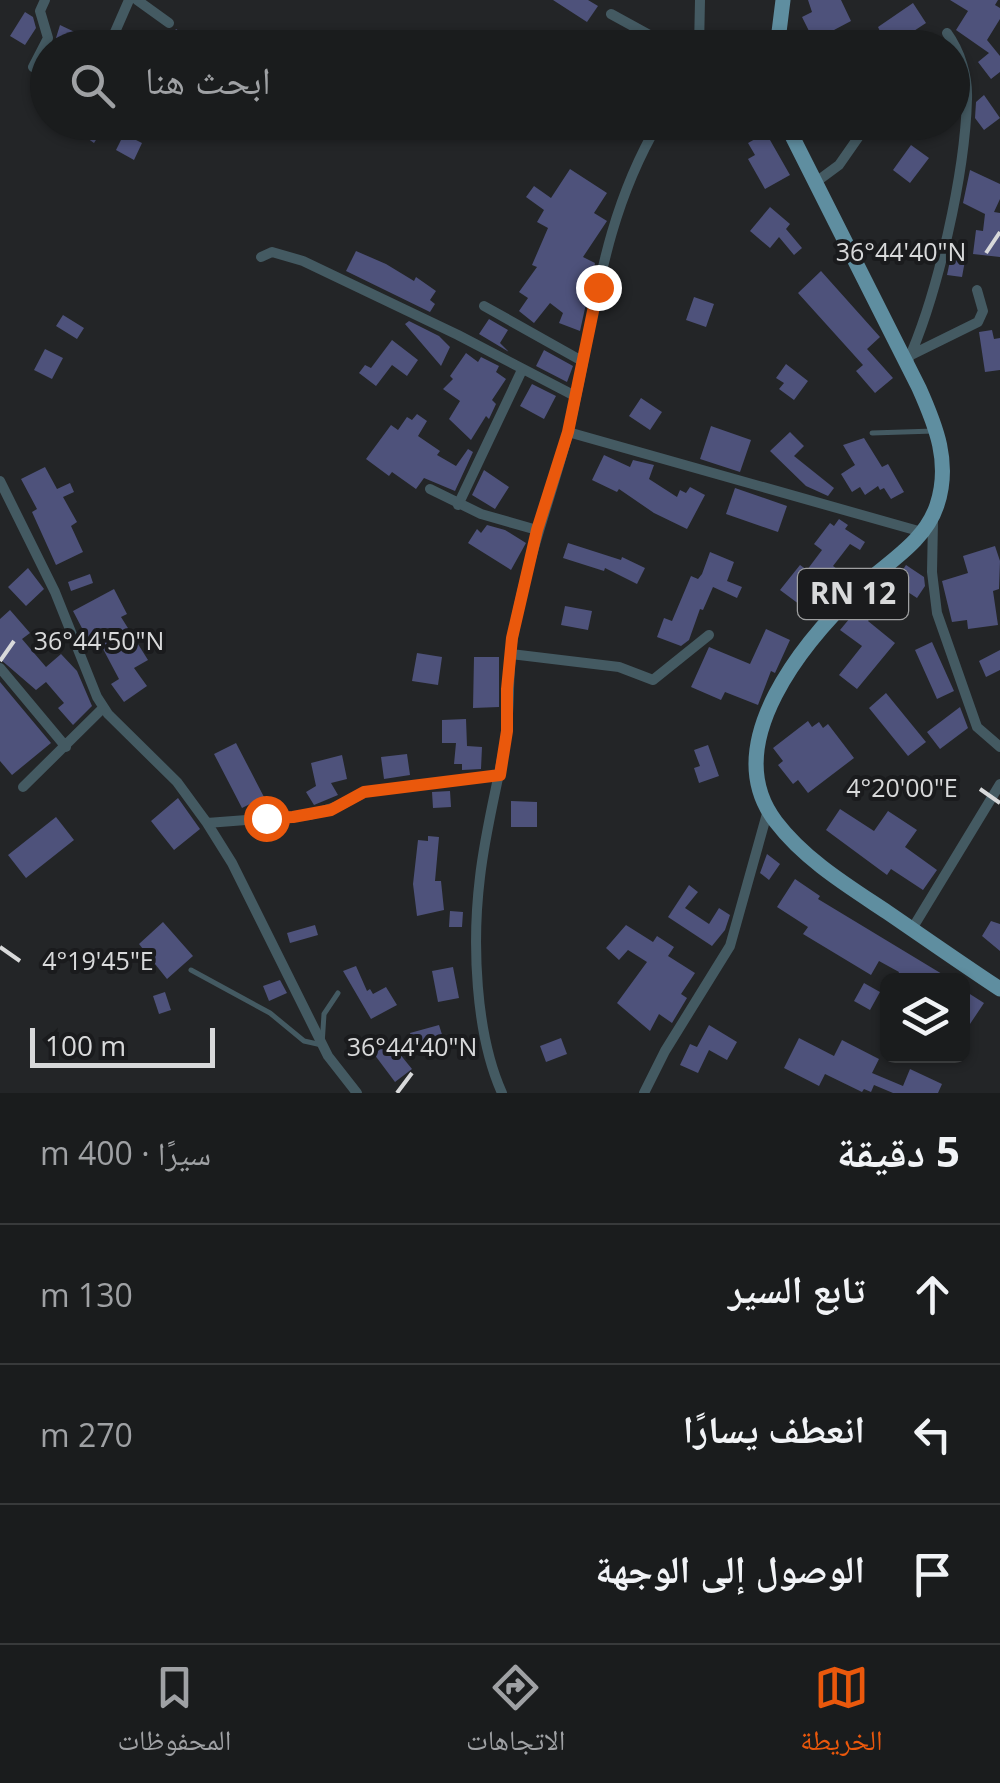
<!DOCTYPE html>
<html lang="ar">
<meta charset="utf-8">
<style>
body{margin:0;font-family:"Open Sans","Noto Naskh Arabic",sans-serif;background:#232526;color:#f1f3f6;direction:rtl}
.controls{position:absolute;right:30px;bottom:30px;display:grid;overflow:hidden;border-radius:15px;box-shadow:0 2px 8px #0004}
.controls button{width:90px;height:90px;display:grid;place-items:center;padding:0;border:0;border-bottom:2px solid #383a3b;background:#1a1c1d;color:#f1f3f6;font:50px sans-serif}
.scale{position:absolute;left:30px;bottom:25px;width:185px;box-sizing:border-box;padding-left:10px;border:5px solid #d8d9da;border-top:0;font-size:28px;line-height:35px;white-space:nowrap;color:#d8d9da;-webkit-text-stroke:8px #1a1b1d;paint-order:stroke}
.stop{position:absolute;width:30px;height:30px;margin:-22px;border:8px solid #ea580c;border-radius:50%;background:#fff}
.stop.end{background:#ea580c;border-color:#fff;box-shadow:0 2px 10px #0008}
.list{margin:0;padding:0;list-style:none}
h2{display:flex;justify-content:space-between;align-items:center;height:130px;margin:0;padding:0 40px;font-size:42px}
h2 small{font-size:32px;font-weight:400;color:#9fa1a4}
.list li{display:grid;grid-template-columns:65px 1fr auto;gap:30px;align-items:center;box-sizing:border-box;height:140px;padding:0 40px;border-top:2px solid #383a3b}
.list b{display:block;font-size:38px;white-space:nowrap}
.list em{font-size:32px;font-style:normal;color:#9fa1a4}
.icon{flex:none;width:55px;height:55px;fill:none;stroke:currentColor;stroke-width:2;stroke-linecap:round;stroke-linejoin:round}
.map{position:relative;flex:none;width:1000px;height:1093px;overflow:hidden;direction:ltr}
.search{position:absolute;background:#1a1c1d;box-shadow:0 2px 8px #0004;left:30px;right:30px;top:30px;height:110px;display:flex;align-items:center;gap:25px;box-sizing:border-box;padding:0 35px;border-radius:55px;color:#9fa1a4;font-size:38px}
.sheet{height:550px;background:#1a1c1d}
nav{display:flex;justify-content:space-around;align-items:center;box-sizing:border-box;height:140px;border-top:2px solid #383a3b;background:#1a1c1d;font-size:28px;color:#9fa1a4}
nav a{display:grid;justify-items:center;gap:5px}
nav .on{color:#ea580c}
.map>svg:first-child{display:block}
</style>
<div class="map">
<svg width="1000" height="1093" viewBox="0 0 1000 1093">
<rect width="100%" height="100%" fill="#232527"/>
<path fill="#4e527b" d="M553 0H588L598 6 587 22Z
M808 0H841L851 21 800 48H788L789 42 809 31 802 17 812 12Z
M950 0H998L995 5 1000 8V19L987 40 1000 56V72L991 79 978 62 989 53 956 30 968 11Z
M913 3 926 23 888 48 878 27Z
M25 12 33 17 36 28 25 45 10 36Z
M60 25 100 44 99 48H68L69 44 56 38Z
M176 29 206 48H164Z
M984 95 1000 118 984 130 975 118 976 102Z
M83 122H99L105 126 94 143 77 131Z
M766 133 790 175 765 189 748 159 755 155 748 143Z
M124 134 142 143 134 160 116 150Z
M911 145 929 158 910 183 893 170Z
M570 169 607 193 594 213 607 221 583 257 595 263 580 331 559 323 563 313 550 303 534 323 519 311 528 298 519 292 537 267 532 265 548 228 537 222 544 210 526 197 534 186 551 198Z
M970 170 1000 184V199L994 212 1000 213V257L973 254 976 230 983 231 985 214 963 203Z
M770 207 790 224 786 229 802 248 794 255 779 237 770 248 750 231Z
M356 251 386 264 414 281 416 277 436 291 430 300 435 304 430 312 346 271Z
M956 253 966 255 962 277 947 275 951 256 955 257Z
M821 271 880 337 867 349 893 378 875 393 856 371 863 365 798 293Z
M694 297 714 304 706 327 686 320Z
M63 315 84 328 77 339 56 326Z
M489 319 508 330 500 343 509 352 479 334Z
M409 321 439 336 450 347 441 366 405 324Z
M992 330 994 339 1000 338V370L985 372 979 332Z
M392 340 418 360 407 376 392 365 376 386 359 373 365 365 371 368Z
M45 349 63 358 52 379 34 370Z
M544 350 573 366 567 382 536 366Z
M466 353 478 362 481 357 499 366 496 372 506 379 492 400 496 404 489 419 486 416 471 440 449 419 460 401 443 389 453 379 450 376Z
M786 364 808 381 794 400 779 389 784 383 776 378Z
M532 384 556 396 544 419 520 406Z
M641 398 662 412 650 430 629 416Z
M417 414 427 421 418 436 440 451 437 455 456 466 468 449 473 452 455 491 424 478 416 489 392 472 389 476 366 459 391 425 398 430 407 417 412 420Z
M711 426 751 440 740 472 700 459Z
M790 432 804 446 794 456 834 488 828 496 806 486 770 451Z
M864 438 882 467 888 464 904 492 891 499 884 488 880 490 878 486 865 495 860 487 852 492 841 474 855 465 843 445Z
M604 455 630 467 633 460 654 465 649 479 677 497 680 490 686 493 690 487 705 495 687 529 654 513 619 489 617 492 592 480Z
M45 467 57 489 70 483 74 492 63 497 77 522 71 526 83 552 56 565 32 512 37 509 21 479Z
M484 470 509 487 495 509 472 495Z
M735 488 787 506 778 532 726 514Z
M839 519 848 525 845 529 865 542 860 550 850 544 833 566 841 572 811 613 780 590 800 565 807 570 822 550 814 544 830 523 834 526Z
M487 525 505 530 526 543 511 570 468 543 477 529 481 533Z
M568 543 621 560 622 557 645 568 637 584 605 568 604 571 563 558Z
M995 546 1000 561 999 589 993 591 998 625 968 629 967 620 952 622 942 581 968 573 963 556Z
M710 552 734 562 727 581 742 587 737 598 713 587 703 610 700 609 689 640 681 646 657 637 664 618 672 621 691 576 698 579 702 574Z
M906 565 924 577 925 586 917 598 894 583Z
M28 568 44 589 26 606 8 587Z
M90 574 93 583 71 591 68 582Z
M114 589 127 614 121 617 148 660 134 668 147 686 124 702 111 684 119 679 102 647 94 651 73 611Z
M870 594 881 603 868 621 895 643 857 689 839 675 862 646 840 630Z
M565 606 592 611 588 630 561 625Z
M10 610 30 633 22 639 46 667 61 654 77 671 92 706 73 725 58 708 64 703 46 682 36 690 0 659V619Z
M766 629 790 640 775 673 771 671 758 705 725 692 721 700 691 687 709 647 750 664Z
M932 642 954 691 937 699 915 650Z
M1000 650V670L986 677 979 661Z
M417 653 442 657 438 685 412 681Z
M474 657H499V707L473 708Z
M0 682 51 743 12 775 0 761Z
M886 693 926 742 908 756 869 708Z
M960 707 968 728 940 749 927 732Z
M466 719 467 746 482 747 481 769 462 770V764H454L456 743H442V720Z
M808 721 812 727 819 722 823 728 828 724 854 758 808 793 798 780 793 784 778 765 783 761 773 748Z
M236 743 264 797 242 808 214 754Z
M708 745 719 776 699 783 694 768 700 766 694 750Z
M407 754 410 775 384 779 381 757Z
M342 755 347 779 331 783 338 795 314 805 306 792 316 786 311 763Z
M450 791 451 807 433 808 432 792Z
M178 798 200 829 174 850 151 821Z
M511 801 537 802V827H511Z
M840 809 874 831 888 811 917 830 905 847 937 870 923 890 891 869 887 875 826 830Z
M56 817 74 840 26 878 8 855Z
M428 836 439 837 435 881H441L444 910 417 916 413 884 418 840 428 841Z
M767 854 780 864 769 880 760 873Z
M795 879 820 896 818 899 952 980H919L909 975 903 980 897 977 899 972 879 961 871 975 803 934 808 927 777 907Z
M689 885 698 892 685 908 709 924 719 908 730 915 725 930 712 946 668 917Z
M450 911 463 912 462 927H449Z
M991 921 1000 924V951L982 936Z
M163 922 193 956 167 979 139 944Z
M315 925 318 935 290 943 287 933Z
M626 925 653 942 657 936 674 947 668 956 695 973 681 994 687 998 672 1023 659 1014 650 1031 617 1003 647 962 628 950 619 960 606 948Z
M356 966 367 991 370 989 373 994 386 987 397 1005 371 1019 343 971Z
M453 967 459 998 438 1002 432 971Z
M280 980 287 993 269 1001 263 986Z
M864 983 880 992 870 1010 854 1001Z
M962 989 984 1003 962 1036Z
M165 992 171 1010 159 1014 153 996Z
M439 1025 445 1044 416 1053 410 1033Z
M709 1025 737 1042 727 1060 709 1050 698 1073 680 1065 690 1044 697 1047Z
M561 1038 567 1054 546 1062 540 1046Z
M799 1038 834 1056 842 1040 879 1059 872 1073 903 1086 910 1069 942 1084 938 1093H893L874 1085 871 1092 864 1089 862 1092 825 1074 819 1086 784 1068Z
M390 1042 412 1069 395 1082 374 1054Z"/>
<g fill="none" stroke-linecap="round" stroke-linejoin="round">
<path stroke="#445a62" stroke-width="5" d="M872 433 934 431
M191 970 270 1013 304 1041 322 1045 324 1014 338 993"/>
<path stroke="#445a62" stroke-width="10" d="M137 0 169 23
M611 14 673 48
M108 48 129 0
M699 48 700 0
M33 67 48 38 40 11 45 0
M816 182 839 165 869 122
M261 257 272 252 303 261 458 335 575 396
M484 306 582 361
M911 355 978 322 983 311 977 290
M907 363C938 294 965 174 967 99 968 76 960 51 947 33
M568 432 922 532
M0 481 55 592 97 697 108 714 177 782 207 823 232 863 328 1056 357 1093
M430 489 481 514 537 530
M458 505 522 370
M933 521 932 572 937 613 977 727 1000 747
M511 654 619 667 653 680 709 635
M0 668 66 747
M23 787 103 708
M207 823 310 815 341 805 365 792 500 775
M912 929 1000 784
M502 1093C475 1033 472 942 480 877 485 832 497 787 505 743 511 709 507 672 513 637 524 567 550 502 568 433 595 322 599 224 659 122
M644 1093 665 1051 730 946 768 810"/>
<path stroke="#5f8ea0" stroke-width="15" d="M777 48 783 0
M785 122 919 388C936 426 951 463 937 505 925 542 888 562 861 587 806 639 716 744 776 822 805 860 848 886 887 912 925 938 962 964 1000 989"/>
</g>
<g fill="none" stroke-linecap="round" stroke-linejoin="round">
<path stroke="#ea580c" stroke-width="12" d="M266 818 293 817 331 810 364 792 500 775 507 731V689L512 638 537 530 568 432 598 287"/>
</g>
<path fill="none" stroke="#d8d9da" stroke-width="4" d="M986 253 1000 232M0 661 14 641M980 789 1000 803M0 947 20 961M397 1093 412 1073"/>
<g text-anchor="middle" stroke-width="8" stroke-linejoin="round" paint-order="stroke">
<rect fill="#1a1b1d" stroke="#9fa0a1" stroke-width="2.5" x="798" y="569" width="110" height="50" rx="8"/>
<g font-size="30" font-weight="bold" fill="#d8d9da">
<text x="853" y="604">RN 12</text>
</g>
</g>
<g font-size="25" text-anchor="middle" fill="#d8d9da" stroke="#1a1b1d" stroke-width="8" stroke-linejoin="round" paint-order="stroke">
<text x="901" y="261">36°44'40"N</text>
<text x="99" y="650">36°44'50"N</text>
<text x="902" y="797">4°20'00"E</text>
<text x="98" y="970">4°19'45"E</text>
<text x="412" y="1056">36°44'40"N</text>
</g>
</svg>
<div class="controls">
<button><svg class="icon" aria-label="layers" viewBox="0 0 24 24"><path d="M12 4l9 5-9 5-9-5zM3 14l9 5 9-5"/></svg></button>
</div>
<div class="scale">100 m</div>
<div class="stop" style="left:266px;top:818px"></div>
<div class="stop end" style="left:598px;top:287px"></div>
<div class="search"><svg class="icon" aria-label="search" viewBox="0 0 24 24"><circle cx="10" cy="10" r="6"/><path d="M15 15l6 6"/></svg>ابحث هنا</div>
</div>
<section class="sheet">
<h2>5 دقيقة<small>سيرًا · 400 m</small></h2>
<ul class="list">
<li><svg class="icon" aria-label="ahead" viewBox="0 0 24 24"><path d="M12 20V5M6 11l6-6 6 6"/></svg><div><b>تابع السير</b></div><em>130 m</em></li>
<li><svg class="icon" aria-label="left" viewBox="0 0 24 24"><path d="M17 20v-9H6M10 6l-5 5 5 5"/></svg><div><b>انعطف يسارًا</b></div><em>270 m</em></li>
<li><svg class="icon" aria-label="arrive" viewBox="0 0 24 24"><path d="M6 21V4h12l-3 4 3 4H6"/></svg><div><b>الوصول إلى الوجهة</b></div></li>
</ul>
</section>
<nav>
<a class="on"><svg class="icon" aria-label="map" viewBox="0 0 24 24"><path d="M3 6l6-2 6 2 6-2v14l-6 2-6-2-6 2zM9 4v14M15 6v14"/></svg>الخريطة</a>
<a><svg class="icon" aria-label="directions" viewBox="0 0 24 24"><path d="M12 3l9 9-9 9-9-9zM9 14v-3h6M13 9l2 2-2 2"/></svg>الاتجاهات</a>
<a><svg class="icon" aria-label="saved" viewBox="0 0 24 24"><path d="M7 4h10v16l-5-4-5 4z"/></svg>المحفوظات</a>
</nav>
